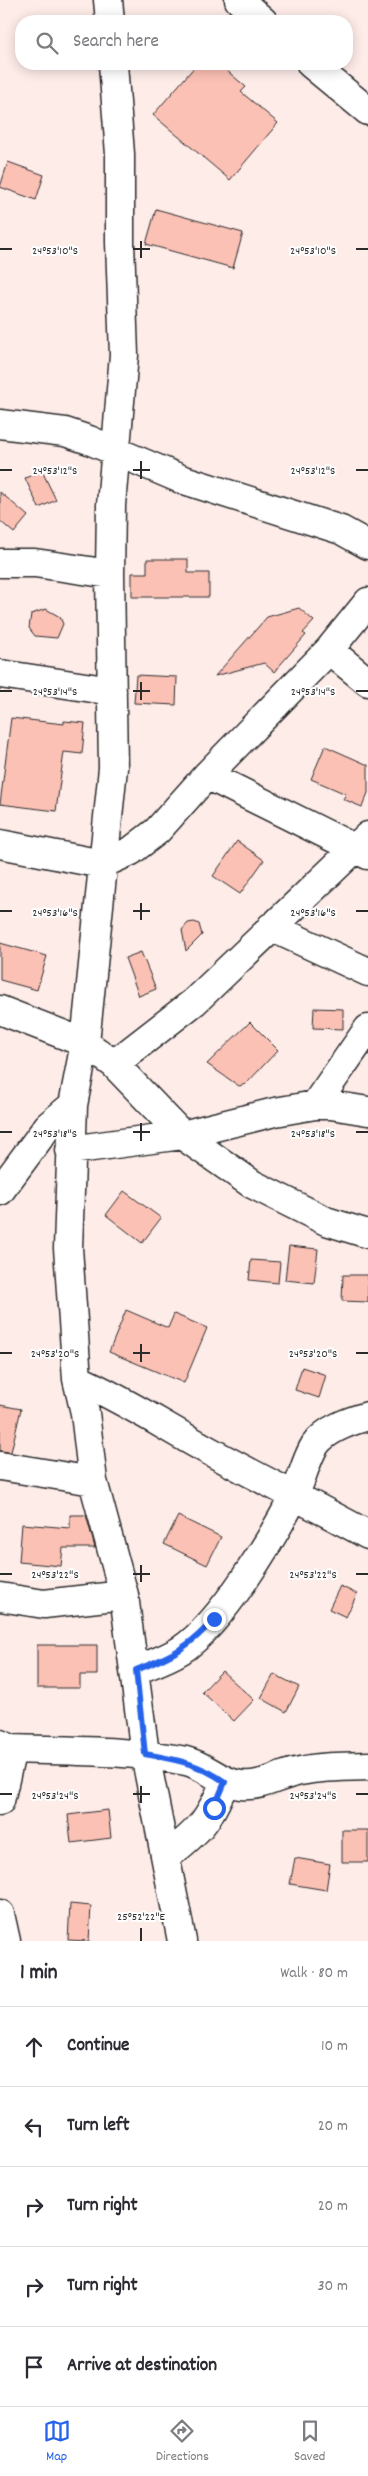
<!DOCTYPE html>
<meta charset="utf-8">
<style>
body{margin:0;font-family:Dekko,sans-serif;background:#f2f2f3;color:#2b2b33}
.stop{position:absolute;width:15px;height:15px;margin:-11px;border:4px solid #2563eb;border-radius:50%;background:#fff}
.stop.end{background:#2563eb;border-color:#fff;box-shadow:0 1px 5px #0008}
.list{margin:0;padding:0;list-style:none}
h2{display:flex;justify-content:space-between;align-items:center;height:65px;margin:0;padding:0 20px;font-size:21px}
h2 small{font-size:16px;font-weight:400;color:#7c7c81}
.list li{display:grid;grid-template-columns:32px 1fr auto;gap:15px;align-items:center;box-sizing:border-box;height:80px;padding:0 20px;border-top:1px solid #e1e1e2}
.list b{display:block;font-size:19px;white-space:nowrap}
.list em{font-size:16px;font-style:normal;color:#7c7c81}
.icon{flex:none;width:28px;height:28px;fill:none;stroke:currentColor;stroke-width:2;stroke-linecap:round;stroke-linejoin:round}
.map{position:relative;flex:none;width:368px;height:1941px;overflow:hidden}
.search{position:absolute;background:#fff;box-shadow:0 2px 12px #0003;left:15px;right:15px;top:15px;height:55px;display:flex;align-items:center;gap:12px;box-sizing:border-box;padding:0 18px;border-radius:20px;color:#7c7c81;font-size:19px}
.sheet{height:465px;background:#fff}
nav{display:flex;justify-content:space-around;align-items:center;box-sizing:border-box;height:70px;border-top:1px solid #e1e1e2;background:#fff;font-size:14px;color:#7c7c81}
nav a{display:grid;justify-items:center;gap:2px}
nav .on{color:#2563eb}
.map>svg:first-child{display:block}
</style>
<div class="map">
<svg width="368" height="1941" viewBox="0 0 368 1941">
<rect width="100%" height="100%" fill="#feece9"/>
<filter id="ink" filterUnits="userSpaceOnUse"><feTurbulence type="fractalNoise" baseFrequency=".02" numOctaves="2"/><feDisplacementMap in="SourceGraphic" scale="10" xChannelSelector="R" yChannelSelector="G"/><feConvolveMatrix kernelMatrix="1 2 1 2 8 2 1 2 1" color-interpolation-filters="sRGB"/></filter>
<g filter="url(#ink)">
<path fill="#fcc1b5" stroke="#2b2b2b" d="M197 64H219L246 87 241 92 278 123 230 180 153 115Z
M8 162 44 175 36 200 0 187Z
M156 209 243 233 233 268 146 244Z
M42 471 56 500 39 508 25 478Z
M0 492 28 516 14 533 0 521Z
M147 559H188V573H209V597H132V573H147Z
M299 608 314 621 303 633 306 635 274 672 264 663 215 676 267 617Z
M46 609 60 617 63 624 57 638 35 636 29 628 31 614Z
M136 675 177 677 176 705 134 703Z
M11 718 64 724V721L85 723 82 754 64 752 56 811 0 804Z
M325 746 368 765V793L362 807 343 799 346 794 311 779Z
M237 841 264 860 240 894 213 876Z
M194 922 199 924 202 935 186 951 182 930 188 923Z
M0 943 47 956 37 990 0 980Z
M141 952 156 989 139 996 125 958Z
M314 1008 343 1009V1029L313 1028Z
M250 1022 278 1050 246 1084 239 1086 207 1064Z
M124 1191 161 1218 142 1243 106 1215Z
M289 1246 318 1249 314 1283 285 1280Z
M251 1260 280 1262 278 1283 249 1280Z
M343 1275H368V1302L342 1301Z
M126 1310 168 1328 174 1314 207 1328 184 1383 109 1352Z
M302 1367 326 1375 319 1398 295 1390Z
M0 1405 21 1409 11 1452 0 1451Z
M70 1515H86L95 1548H63L61 1566 19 1562 22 1524 70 1528Z
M178 1516 221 1537 207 1565 164 1544Z
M340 1586 357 1594 346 1617 329 1609Z
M37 1645H97V1675H80V1688H37Z
M222 1671 254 1700 234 1721 202 1692Z
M274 1674 299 1687 286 1712 261 1698Z
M108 1810 111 1838 71 1843 68 1815Z
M342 1830H368V1862H342Z
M295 1858 330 1864 326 1890 290 1884Z
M70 1904 91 1906 89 1941 68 1940Z"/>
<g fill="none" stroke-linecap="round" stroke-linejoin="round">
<defs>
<path id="minor" d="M108 0 110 21
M239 0 263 21
M113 64 120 154V242L124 355 111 505 110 574 113 768 85 1043 73 1105 68 1248 77 1379 85 1413 93 1481 124 1595 145 1754 182 1941
M311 64 368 111
M0 424 65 432 89 440 181 479 341 530 368 545
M0 563H35L110 574
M329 650 368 682
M0 674 112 691
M207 775 368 855
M0 844 102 864 131 851 157 831 207 775 329 650 368 602
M271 927 368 972
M0 1010 85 1043 114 1064 182 1135 252 1184 326 1221 368 1234
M114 1064 194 1002 368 836
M315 1105 368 1029
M70 1150 182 1135 275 1112 315 1105H331L368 1111
M0 1191 48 1126 73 1105
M77 1379C121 1398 162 1425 204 1448 258 1478 314 1505 368 1535
M0 1466 93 1481
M0 1597 44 1604 124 1595
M136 1670C151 1664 167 1659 181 1650 221 1624 273 1538 295 1494 302 1479 306 1459 315 1445 326 1429 350 1421 368 1416
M0 1744 12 1749C70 1751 129 1750 186 1761 207 1766 220 1783 241 1785 262 1787 277 1776 296 1772 319 1766 344 1767 368 1766
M0 1801 12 1749
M166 1857C200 1830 208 1822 225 1782
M0 1914 6 1941"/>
</defs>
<use href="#minor" stroke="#2b2b2b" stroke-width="31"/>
<use href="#minor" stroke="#fff" stroke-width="28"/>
</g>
</g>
<g fill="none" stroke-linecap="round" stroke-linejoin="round" filter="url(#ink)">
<path stroke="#2563eb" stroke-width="6" d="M214 1808 225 1782C198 1763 177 1760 145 1754L136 1670C170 1657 190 1647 214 1619"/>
</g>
<path fill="none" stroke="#2b2b2b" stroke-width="2" d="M141 241V258M0 249H12M133 249H150M356 249H368M141 461V479M0 470H12M133 470H150M356 470H368M141 682V700M0 691H12M133 691H150M356 691H368M141 903V920M0 911H12M133 911H150M356 911H368M141 1123V1141M0 1132H12M133 1132H150M356 1132H368M141 1344V1362M0 1353H12M133 1353H150M356 1353H368M141 1565V1582M0 1574H12M133 1574H150M356 1574H368M141 1786V1803M0 1794H12M133 1794H150M356 1794H368M141 1928V1941"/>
<g font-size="12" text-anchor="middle" fill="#2b2b2b" stroke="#fff" stroke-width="4" stroke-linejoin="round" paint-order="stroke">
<text x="55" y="254">24°53'10"S</text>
<text x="313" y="254">24°53'10"S</text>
<text x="55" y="474">24°53'12"S</text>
<text x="313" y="474">24°53'12"S</text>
<text x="55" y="695">24°53'14"S</text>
<text x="313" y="695">24°53'14"S</text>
<text x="55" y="916">24°53'16"S</text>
<text x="313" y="916">24°53'16"S</text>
<text x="55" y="1137">24°53'18"S</text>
<text x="313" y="1137">24°53'18"S</text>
<text x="55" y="1357">24°53'20"S</text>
<text x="313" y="1357">24°53'20"S</text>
<text x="55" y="1578">24°53'22"S</text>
<text x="313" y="1578">24°53'22"S</text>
<text x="55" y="1799">24°53'24"S</text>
<text x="313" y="1799">24°53'24"S</text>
<text x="141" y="1920">25°52'22"E</text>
</g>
</svg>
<div class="stop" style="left:214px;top:1808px"></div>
<div class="stop end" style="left:214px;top:1619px"></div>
<div class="search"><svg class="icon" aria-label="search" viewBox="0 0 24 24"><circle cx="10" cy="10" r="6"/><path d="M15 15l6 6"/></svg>Search here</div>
</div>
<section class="sheet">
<h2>1 min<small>Walk · 80 m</small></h2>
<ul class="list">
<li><svg class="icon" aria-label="ahead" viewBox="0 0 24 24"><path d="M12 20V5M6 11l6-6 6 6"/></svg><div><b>Continue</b></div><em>10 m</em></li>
<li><svg class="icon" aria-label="left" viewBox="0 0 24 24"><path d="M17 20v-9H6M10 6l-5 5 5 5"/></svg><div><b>Turn left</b></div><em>20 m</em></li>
<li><svg class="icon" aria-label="right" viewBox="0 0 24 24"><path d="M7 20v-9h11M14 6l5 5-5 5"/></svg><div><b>Turn right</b></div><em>20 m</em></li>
<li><svg class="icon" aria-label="right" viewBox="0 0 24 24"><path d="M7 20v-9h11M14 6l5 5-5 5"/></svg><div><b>Turn right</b></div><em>30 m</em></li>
<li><svg class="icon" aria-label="arrive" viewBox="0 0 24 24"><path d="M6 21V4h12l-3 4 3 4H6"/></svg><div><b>Arrive at destination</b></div></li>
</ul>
</section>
<nav>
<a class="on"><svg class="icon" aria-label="map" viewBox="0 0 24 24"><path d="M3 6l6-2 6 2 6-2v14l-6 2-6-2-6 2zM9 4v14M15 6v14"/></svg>Map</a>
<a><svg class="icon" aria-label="directions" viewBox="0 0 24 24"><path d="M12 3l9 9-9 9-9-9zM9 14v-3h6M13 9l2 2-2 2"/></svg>Directions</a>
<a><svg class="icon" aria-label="saved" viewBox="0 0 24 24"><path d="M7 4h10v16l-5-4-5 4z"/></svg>Saved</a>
</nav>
